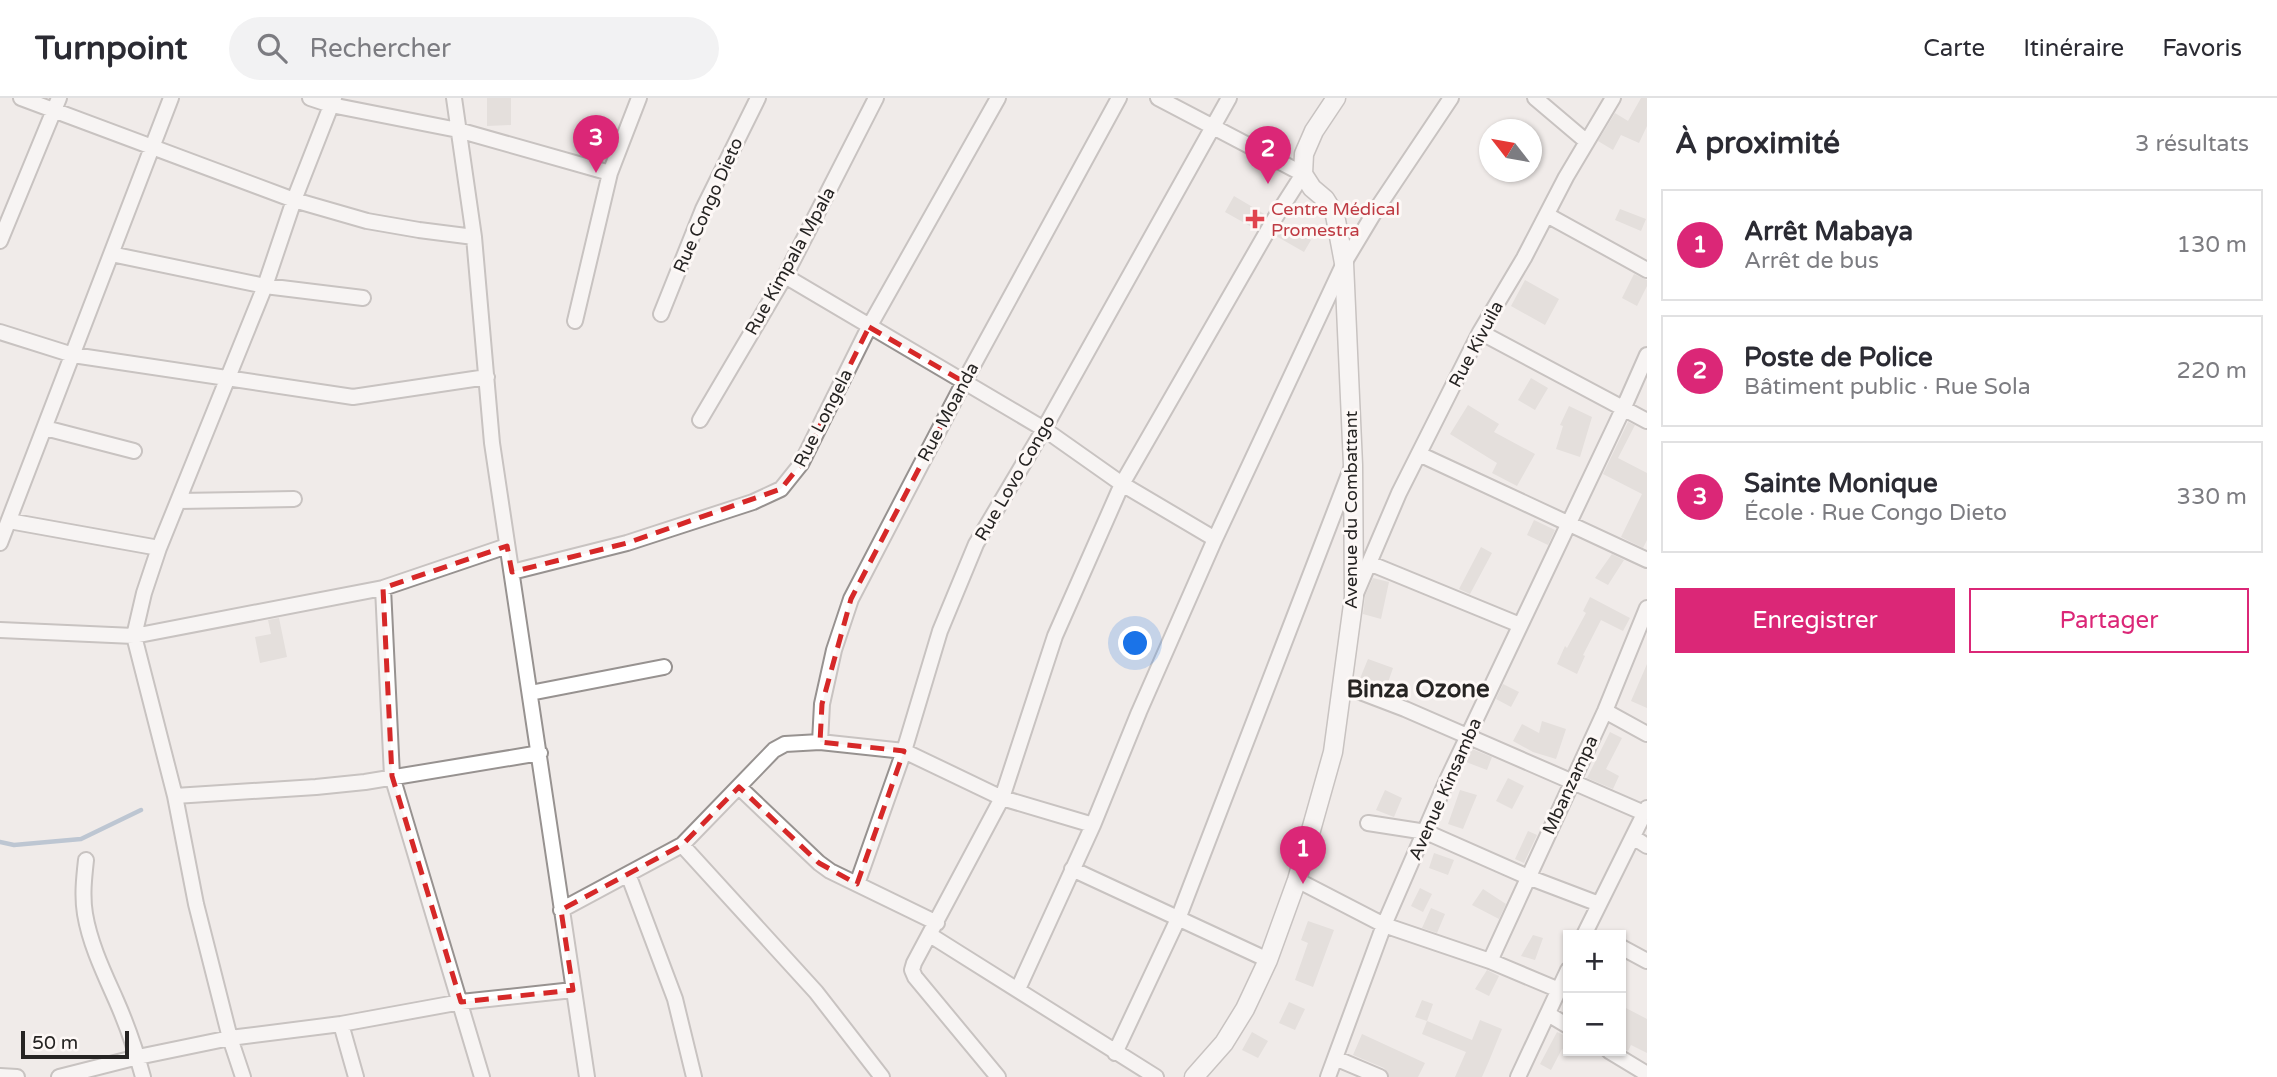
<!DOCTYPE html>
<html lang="fr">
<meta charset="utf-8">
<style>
body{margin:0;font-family:"Varela Round",sans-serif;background:#f2f2f3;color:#2b2b33}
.controls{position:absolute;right:21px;bottom:21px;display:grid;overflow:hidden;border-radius:0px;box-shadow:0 2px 5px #0004}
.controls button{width:63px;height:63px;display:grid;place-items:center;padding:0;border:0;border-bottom:2px solid #e1e1e2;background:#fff;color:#2b2b33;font:35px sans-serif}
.compass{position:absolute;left:1479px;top:21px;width:63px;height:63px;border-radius:50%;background:#fff;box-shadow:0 2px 5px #0004;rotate:301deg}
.scale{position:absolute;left:21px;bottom:18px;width:108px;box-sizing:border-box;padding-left:7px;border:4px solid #262423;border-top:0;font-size:19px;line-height:24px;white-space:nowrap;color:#262423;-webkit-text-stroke:5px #fdf8f6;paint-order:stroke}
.you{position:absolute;left:1136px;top:546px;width:24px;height:24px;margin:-18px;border:5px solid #fff;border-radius:50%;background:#1a73e8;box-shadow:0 0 0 10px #1a73e833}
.badge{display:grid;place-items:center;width:46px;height:46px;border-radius:50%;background:#db2777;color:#fff;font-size:23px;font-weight:700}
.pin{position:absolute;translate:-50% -58px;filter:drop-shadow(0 2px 4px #0008)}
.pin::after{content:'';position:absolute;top:37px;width:24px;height:21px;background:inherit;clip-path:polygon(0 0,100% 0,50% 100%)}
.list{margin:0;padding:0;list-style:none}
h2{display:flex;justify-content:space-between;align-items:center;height:91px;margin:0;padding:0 28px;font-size:30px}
h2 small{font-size:23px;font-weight:400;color:#7c7c81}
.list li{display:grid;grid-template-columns:46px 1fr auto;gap:21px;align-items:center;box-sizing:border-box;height:112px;margin:0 14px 14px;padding:0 14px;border:2px solid #e1e1e2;border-radius:0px}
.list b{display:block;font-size:26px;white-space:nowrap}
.list p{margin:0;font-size:23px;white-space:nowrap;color:#7c7c81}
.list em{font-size:23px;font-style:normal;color:#7c7c81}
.actions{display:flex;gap:14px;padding:21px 28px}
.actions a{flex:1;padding:16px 0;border:2px solid #db2777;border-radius:0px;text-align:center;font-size:24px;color:#db2777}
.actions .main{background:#db2777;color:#fff}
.icon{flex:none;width:38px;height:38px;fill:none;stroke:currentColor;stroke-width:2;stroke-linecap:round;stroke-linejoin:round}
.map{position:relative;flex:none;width:1647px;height:979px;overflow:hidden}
header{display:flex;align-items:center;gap:42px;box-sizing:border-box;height:98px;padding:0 35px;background:#fff;border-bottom:2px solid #e1e1e2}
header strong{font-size:33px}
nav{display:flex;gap:38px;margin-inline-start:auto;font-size:24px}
.search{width:490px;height:63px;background:#f2f2f3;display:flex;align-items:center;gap:18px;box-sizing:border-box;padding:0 24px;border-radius:38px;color:#7c7c81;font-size:26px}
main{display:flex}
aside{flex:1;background:#fff}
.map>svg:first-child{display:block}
</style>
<header>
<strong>Turnpoint</strong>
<div class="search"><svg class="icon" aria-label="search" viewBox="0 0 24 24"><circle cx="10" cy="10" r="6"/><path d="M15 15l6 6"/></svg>Rechercher</div>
<nav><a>Carte</a><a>Itinéraire</a><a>Favoris</a></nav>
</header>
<main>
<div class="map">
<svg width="1647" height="979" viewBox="0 0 1647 979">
<rect width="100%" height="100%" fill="#f0ebe9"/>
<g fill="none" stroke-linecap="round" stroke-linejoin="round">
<path stroke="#7f9ab7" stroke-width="4.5" d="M0 744 14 747 81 741 141 712"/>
</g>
<path fill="#d4d0cc" d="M487 0H511V27L487 28Z
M1641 0H1647V28L1639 45 1621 37 1613 52 1598 43 1615 15 1628 23Z
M585 31 614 39 610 49 582 43Z
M1234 98 1266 117 1257 132 1225 114Z
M1620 111 1646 121 1641 133 1615 122Z
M1283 126 1311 142 1304 154 1276 138Z
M1634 176 1647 182V188L1637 208 1622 200Z
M1525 182 1559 201 1545 227 1511 208Z
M1531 280 1548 290 1535 312 1518 302Z
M1468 307 1499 326 1494 334 1535 356 1517 388 1492 375 1497 365 1450 336Z
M1569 308 1592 319 1580 359 1556 351 1563 328 1560 327Z
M1628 324 1635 327 1618 360 1647 375V442L1643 450 1621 439 1642 396 1603 376Z
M1534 422 1555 432 1548 447 1527 437Z
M1481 449 1492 455 1470 496 1459 491Z
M1612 456 1624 462 1608 487 1595 480Z
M1373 480 1389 484 1381 521 1363 516 1365 498Z
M1590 499 1630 520 1623 533 1601 522 1583 557 1585 558 1577 576 1557 566 1565 548 1567 550 1586 515 1583 513Z
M279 520 287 559 260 565 255 539 271 536 268 522Z
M1368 561 1393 570 1385 593 1359 583Z
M1647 566V610L1631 603Z
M1503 586 1519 594 1511 609 1496 601Z
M1542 623 1566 631 1556 661 1533 654 1513 643 1522 626 1539 635Z
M1610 634 1622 640 1606 671 1619 678 1613 691 1587 680Z
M1472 651 1492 659 1487 672 1466 664Z
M1508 680 1524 688 1512 711 1496 703Z
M1385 692 1402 700 1394 719 1376 712Z
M1460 692 1477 697 1463 731 1448 726Z
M1528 733 1537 737 1524 765 1515 761Z
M1434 755 1454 762 1448 777 1429 770Z
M1420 790 1432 796 1423 814 1411 808Z
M1483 791 1506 806 1499 821 1472 807Z
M1431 810 1445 816 1437 835 1422 830Z
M1308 823 1334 832 1313 889 1295 882 1308 845 1301 842Z
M1533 837 1543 840 1535 862 1521 858Z
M1487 872 1499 878 1489 898 1475 891Z
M1422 902 1433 906 1427 923 1415 919Z
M1289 904 1305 911 1295 932 1279 925Z
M1624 909 1647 921V955L1631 947 1628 953 1621 949V916Z
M1480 922 1502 931 1489 963 1482 979H1455L1466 954 1422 936 1427 923 1472 942Z
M1252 934 1268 943 1258 960 1242 952Z
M1557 934 1568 939V954L1562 951 1551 972 1540 966Z
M1362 936 1425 965 1418 979H1389L1384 970 1353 957Z"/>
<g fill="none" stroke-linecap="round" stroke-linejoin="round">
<defs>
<path id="minor" d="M21 0 294 102 367 123 419 132 474 139
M310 0 331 7 458 32 610 75
M454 0 474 139 492 345 587 979
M1535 0 1587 44
M1547 117 1647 172
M0 143 59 0
M111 156 265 188 363 200
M785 178 1044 331 1122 386 1215 441
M661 216 703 111 758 0
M575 223 610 75 639 0
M0 234 73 257 353 299 487 279
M1480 234 1647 323
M700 322 785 178 876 0
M45 330 134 353
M1419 356 1647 462
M178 403 294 401
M9 423 159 450
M0 445 171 0
M1369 465 1520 527
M512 474 627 445 753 404 781 391 801 366 869 229 998 0
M383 490 392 678 482 979
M1355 498 1399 395 1480 234 1524 160 1566 79 1613 0
M0 532 134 538 383 490 507 448
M1342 587 1405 611 1644 715
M530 595 664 569
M1605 613 1647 636
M820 644 822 606 834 552 851 501 964 284 1119 0
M739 689 819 765 830 773 937 825
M175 698 316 689 365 684 540 655
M1368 725 1426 734 1528 779 1599 806
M1633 739 1647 748
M682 747 816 894 882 979
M86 762C84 780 82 798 85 816 90 846 104 875 116 902 127 927 136 953 143 979
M1072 771 1268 862
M628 776 675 901 694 979
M1297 782 1384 827 1490 863 1559 892
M857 786 904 653 940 533 976 446 1044 331 1229 0
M561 812 682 747 774 652 785 646 820 644 904 653 1002 700 1093 727
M930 837 1156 979
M1584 837 1647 710
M1621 849 1647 863
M1490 863 1605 613 1647 510
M1018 891 1093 727 1139 614 1215 441 1344 165 1374 115 1451 0
M1548 916 1568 928
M341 926 356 979
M1609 953 1647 976
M1115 955 1178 821 1351 371
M1335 960 1380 979
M0 978 17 979
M59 979 138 959 230 940 341 926 461 904 573 892
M243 979 230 940 196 806 175 698 134 538 144 495 159 450 265 188 294 102 334 0
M998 979 915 879 912 872 914 865 1002 700 1055 538 1122 386 1275 120 1303 76 1158 0
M1328 979 1384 827 1447 682 1624 309 1647 257
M1518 979 1568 872"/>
<path id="tertiary" d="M1194 979 1224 945 1245 911 1268 862 1297 782 1333 654 1354 499 1353 367 1344 165 1335 117 1325 101 1312 90 1303 76 1304 56 1314 33 1336 0"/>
</defs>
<use href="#minor" stroke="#979290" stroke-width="18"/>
<use href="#tertiary" stroke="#979290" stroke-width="21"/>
<use href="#minor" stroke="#fff" stroke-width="14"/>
<use href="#tertiary" stroke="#fff" stroke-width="18"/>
</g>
<path d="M0 0H1647V979H0ZM869 229 964 284 851 501 822 606 820 644 904 653 857 786 819 765 739 689 682 747 561 812 573 892 461 904 392 678 383 490 507 448 512 474 627 445 781 391 801 366Z" fill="#f0ebe9" fill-opacity=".55" fill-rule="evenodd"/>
<path fill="none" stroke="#d62828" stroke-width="5" stroke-dasharray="14 9" stroke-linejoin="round" d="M869 229 964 284 851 501 822 606 820 644 904 653 857 786 819 765 739 689 682 747 561 812 573 892 461 904 392 678 383 490 507 448 512 474 627 445 781 391 801 366Z"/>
<path fill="#e0444e" stroke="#fdf8f6" stroke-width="2.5" d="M1251.5 110.5h7v7h7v7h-7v7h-7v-7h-7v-7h7z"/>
<g text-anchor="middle" stroke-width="6" stroke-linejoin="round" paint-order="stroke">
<g font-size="18" fill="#262423" stroke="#fdf8f6">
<text transform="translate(708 107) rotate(-66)" y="6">Rue Congo Dieto</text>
<text transform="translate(790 163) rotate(-61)" y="6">Rue Kimpala Mpala</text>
<text transform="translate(1476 246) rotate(-62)" y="6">Rue Kivuila</text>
<text transform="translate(948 314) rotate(-62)" y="6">Rue Moanda</text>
<text transform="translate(823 320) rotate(-63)" y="6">Rue Longela</text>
<text transform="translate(1015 380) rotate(-60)" y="6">Rue Lovo Congo</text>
<text transform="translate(1351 412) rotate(-90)" y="6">Avenue du Combattant</text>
<text transform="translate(1570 687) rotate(-65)" y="6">Mbanzampa</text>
<text transform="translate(1445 691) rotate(-66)" y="6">Avenue Kinsamba</text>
</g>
<g font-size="18" fill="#be3a42" stroke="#fdf8f6" text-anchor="start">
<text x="1271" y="117">Centre Médical<tspan x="1271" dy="21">Promestra</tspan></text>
</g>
<g font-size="24" font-weight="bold" fill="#262423" stroke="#fdf8f6">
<text x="1418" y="599">Binza Ozone</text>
</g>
</g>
</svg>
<div class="controls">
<button>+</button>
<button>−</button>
</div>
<svg class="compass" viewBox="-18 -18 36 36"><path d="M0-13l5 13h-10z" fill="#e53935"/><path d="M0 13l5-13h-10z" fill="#7c7c81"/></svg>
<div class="scale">50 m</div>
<div class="you"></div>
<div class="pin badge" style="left:1303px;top:786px">1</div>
<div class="pin badge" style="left:1268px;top:86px">2</div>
<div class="pin badge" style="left:596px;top:75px">3</div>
</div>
<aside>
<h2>À proximité<small>3 résultats</small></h2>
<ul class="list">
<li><span class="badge">1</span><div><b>Arrêt Mabaya</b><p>Arrêt de bus</p></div><em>130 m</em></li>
<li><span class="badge">2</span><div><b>Poste de Police</b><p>Bâtiment public · Rue Sola</p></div><em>220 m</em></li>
<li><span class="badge">3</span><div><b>Sainte Monique</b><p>École · Rue Congo Dieto</p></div><em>330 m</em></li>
</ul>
<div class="actions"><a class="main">Enregistrer</a><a>Partager</a></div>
</aside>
</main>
